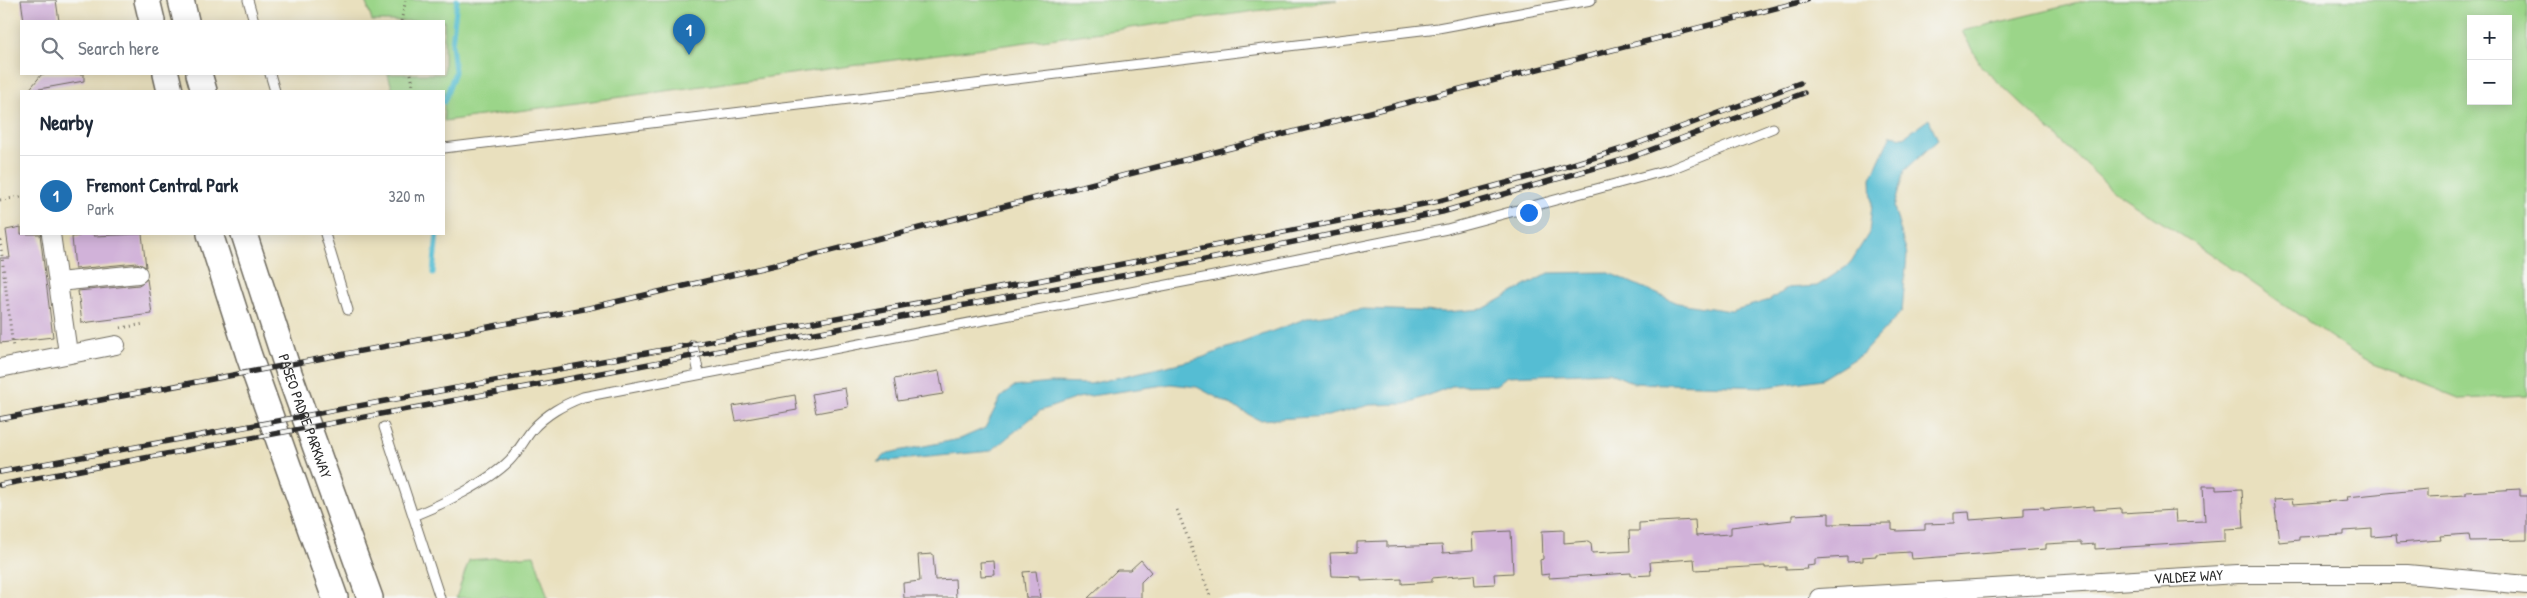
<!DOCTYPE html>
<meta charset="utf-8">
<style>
body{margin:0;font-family:"Patrick Hand",sans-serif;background:#f2f2f3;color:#1f2937}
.controls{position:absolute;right:15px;top:15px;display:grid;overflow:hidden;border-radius:0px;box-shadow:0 2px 12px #0003}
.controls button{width:45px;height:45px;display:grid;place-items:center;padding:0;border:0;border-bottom:1px solid #e0e1e3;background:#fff;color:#1f2937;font:25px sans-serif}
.you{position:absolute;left:1528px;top:212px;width:18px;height:18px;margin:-12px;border:4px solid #fff;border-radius:50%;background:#1a73e8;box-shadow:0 0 0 8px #1a73e833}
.badge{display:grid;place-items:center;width:32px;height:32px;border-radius:50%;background:#1f6fb2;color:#fff;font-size:16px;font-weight:700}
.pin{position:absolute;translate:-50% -41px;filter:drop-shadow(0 1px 2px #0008)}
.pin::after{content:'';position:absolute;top:26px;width:18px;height:15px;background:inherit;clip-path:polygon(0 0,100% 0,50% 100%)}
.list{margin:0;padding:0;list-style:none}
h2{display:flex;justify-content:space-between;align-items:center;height:65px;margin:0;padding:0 20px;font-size:21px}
h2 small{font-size:16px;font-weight:400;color:#747a83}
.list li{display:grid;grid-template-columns:32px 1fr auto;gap:15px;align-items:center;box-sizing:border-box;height:80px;padding:0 20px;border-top:1px solid #e0e1e3}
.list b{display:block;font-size:19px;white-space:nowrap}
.list p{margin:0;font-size:16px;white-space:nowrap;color:#747a83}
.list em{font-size:16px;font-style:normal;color:#747a83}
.icon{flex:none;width:28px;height:28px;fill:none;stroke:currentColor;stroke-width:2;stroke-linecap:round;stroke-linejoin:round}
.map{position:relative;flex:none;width:2527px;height:598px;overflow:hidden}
.search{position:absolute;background:#fff;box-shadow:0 2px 12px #0003;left:20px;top:20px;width:425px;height:55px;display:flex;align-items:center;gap:12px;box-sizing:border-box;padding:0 18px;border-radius:0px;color:#747a83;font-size:19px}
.panel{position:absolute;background:#fff;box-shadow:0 2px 12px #0003;left:20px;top:90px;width:425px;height:145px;border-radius:0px}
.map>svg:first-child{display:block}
</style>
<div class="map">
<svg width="2527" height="598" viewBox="0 0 2527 598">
<rect width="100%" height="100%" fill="#f6f6f2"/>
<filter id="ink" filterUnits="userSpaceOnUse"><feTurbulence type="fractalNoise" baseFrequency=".02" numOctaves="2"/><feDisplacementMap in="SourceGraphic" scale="10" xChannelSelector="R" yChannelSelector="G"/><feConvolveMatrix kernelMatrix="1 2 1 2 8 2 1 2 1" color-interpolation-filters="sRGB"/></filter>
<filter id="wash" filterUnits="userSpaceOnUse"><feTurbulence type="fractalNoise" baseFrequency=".0096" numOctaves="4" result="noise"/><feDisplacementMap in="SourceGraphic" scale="20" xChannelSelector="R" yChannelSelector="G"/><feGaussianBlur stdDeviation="1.12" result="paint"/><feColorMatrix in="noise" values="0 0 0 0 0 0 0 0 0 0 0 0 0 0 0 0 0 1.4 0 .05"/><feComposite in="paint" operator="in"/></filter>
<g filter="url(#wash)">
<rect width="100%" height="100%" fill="#e9e0be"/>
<path fill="#9bd589" stroke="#63805a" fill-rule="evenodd" d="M365 0H1337L444 121V91H393L388 74H444V21H372Z
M2091 0H2527V396L2461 399 2364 360 2218 259 2114 191 1981 66 1962 31ZM2471 19H2508V101H2471Z
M534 555 548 598H456L469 560Z"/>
<path fill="#55bdd3" stroke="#40747f" d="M1929 119 1938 140 1904 171 1894 207 1907 255 1902 311 1861 355 1822 379 1767 387 1633 383 1609 372 1507 376 1496 385 1452 386 1406 404 1370 405 1328 416 1259 420 1197 387 1171 384 1077 398 1040 411 991 451 877 462 888 453 960 439 985 428 1001 397 1013 387 1050 383 1090 384 1201 358 1310 317 1363 309 1446 312 1483 309 1549 273 1607 272 1678 303 1731 311 1770 300 1787 288 1817 286 1849 265 1869 233 1872 205 1871 178 1891 135 1904 137Z"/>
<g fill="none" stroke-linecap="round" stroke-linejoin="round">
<path stroke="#55bdd3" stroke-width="5" d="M444 102 455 72 452 44 457 0
M433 273 437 234"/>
</g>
<g id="blocks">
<path fill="#d1b2d9" d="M21 0H56L59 21H24Z
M42 74H84V81L28 91Z
M21 227V234H40L53 337 0 343V258H10L6 230Z
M80 234H93L94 236 142 234 146 267 137 263 75 269 72 237 80 236Z
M147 279 152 314 82 323 78 291 139 285Z
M939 371 943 394 898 401 894 379Z
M845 388 848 407 816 413 812 394Z
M795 395 797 410 736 421 733 406Z
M2203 486H2216V490L2242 489 2244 528 2225 529V541L2095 549V544L2082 545V542L2046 544V549L1912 559 1911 552 1876 554V556L1863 557V561L1847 562V557L1815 559V565L1807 566 1808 569 1786 570V567L1765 568V566L1695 570 1694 559 1650 562 1651 575 1631 576V573L1549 578V574L1541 575 1540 560 1543 559 1542 531 1564 530V543L1588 541 1591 543 1592 553 1630 551 1629 531H1639V523L1695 520 1696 536 1731 534V527L1792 520V515L1829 513V524L1892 523V530L1898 531 1925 530V524L1954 523V513L1969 512 1970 520 2024 516V508L2044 507V510L2094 506V510L2121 508V513L2175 510 2176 522 2205 521Z
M2427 489V497L2466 495V492L2520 489V496H2527V540L2470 541 2469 534 2440 536 2441 540 2397 543 2396 535 2372 537V529L2344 531V535L2299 537V540L2279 542 2274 500 2292 499 2293 504 2348 500 2347 497Z
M1511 531 1513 573 1494 574 1495 584 1475 585 1474 575 1443 577 1432 578V582L1402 584V579L1361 581V577L1332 576 1330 553 1357 552V542L1387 541V547L1442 545 1443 553 1473 551 1472 533Z
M933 554 935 580 955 579 956 598H904L903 583 920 581 918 555Z
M1141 560 1151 572 1141 582V598H1088L1117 570H1130Z
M994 561 995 575 981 576 980 562Z
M1036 571 1040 598H1026L1023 572Z"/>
</g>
</g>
<g filter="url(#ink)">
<use href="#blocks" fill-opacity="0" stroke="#6e6a5e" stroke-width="1"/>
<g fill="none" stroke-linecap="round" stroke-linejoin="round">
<defs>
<path id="service" d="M248 0 254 21
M270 74 275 91
M444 148 1438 28 1591 0
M325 234 348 310
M693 345 699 374
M384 427 440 598
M413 516C441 505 488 482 509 461 518 452 524 440 532 430 546 414 563 405 583 397L1209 277 1447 229 1671 169 1773 128"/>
<g id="minor">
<path d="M51 234 68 353"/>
<path d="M58 282 138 274"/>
<path d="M0 368 116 345"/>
<path id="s1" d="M1819 598 2238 574H2407L2527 585"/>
</g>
<g id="secondary">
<path d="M147 0 152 21"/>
<path d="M181 0 186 21"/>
<path d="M166 74 170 91"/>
<path d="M199 74 204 91"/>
<path d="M210 234 249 356 335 598"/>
<path id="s2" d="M244 234 290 376 370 598"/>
</g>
</defs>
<use href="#service" stroke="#6e6a5e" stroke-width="11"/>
<use href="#minor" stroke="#6e6a5e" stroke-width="20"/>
<use href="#secondary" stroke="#6e6a5e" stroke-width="28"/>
<path stroke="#6e6a5e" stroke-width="3" stroke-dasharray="1 4" stroke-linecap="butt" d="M401 21 406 0
M411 74 414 91
M0 200 21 197
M0 240 13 348
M121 328 144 324
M1177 510 1211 598"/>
<use href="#service" stroke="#fff" stroke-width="9"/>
<use href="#minor" stroke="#fff" stroke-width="18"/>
<use href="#secondary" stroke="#fff" stroke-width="25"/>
<defs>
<path id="rail" d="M0 419 589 308 779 264 1807 0
M0 472 1037 281 1439 201 1547 172 1622 149 1800 83
M0 485 1180 265 1442 212 1626 159 1804 93"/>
</defs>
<use href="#rail" stroke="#2b2b2b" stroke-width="5.5"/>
<use href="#rail" stroke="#f6f6f2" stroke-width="4" stroke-dasharray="11" stroke-linecap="butt"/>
</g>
</g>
<g text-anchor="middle" stroke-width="4" stroke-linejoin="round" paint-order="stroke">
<g font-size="15" fill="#2b2b2b" stroke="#f6f6f2">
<text dy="5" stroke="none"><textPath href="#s2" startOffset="192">PASEO PADRE PARKWAY</textPath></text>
<text dy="5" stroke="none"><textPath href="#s1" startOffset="370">VALDEZ WAY</textPath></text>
</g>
</g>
</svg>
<div class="controls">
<button>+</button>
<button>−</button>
</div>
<div class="you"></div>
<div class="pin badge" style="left:689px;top:55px">1</div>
<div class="search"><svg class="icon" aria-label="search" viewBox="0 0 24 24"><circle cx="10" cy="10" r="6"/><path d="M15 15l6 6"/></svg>Search here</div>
<section class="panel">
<h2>Nearby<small></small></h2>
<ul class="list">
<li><span class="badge">1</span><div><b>Fremont Central Park</b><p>Park</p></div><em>320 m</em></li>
</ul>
</section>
</div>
